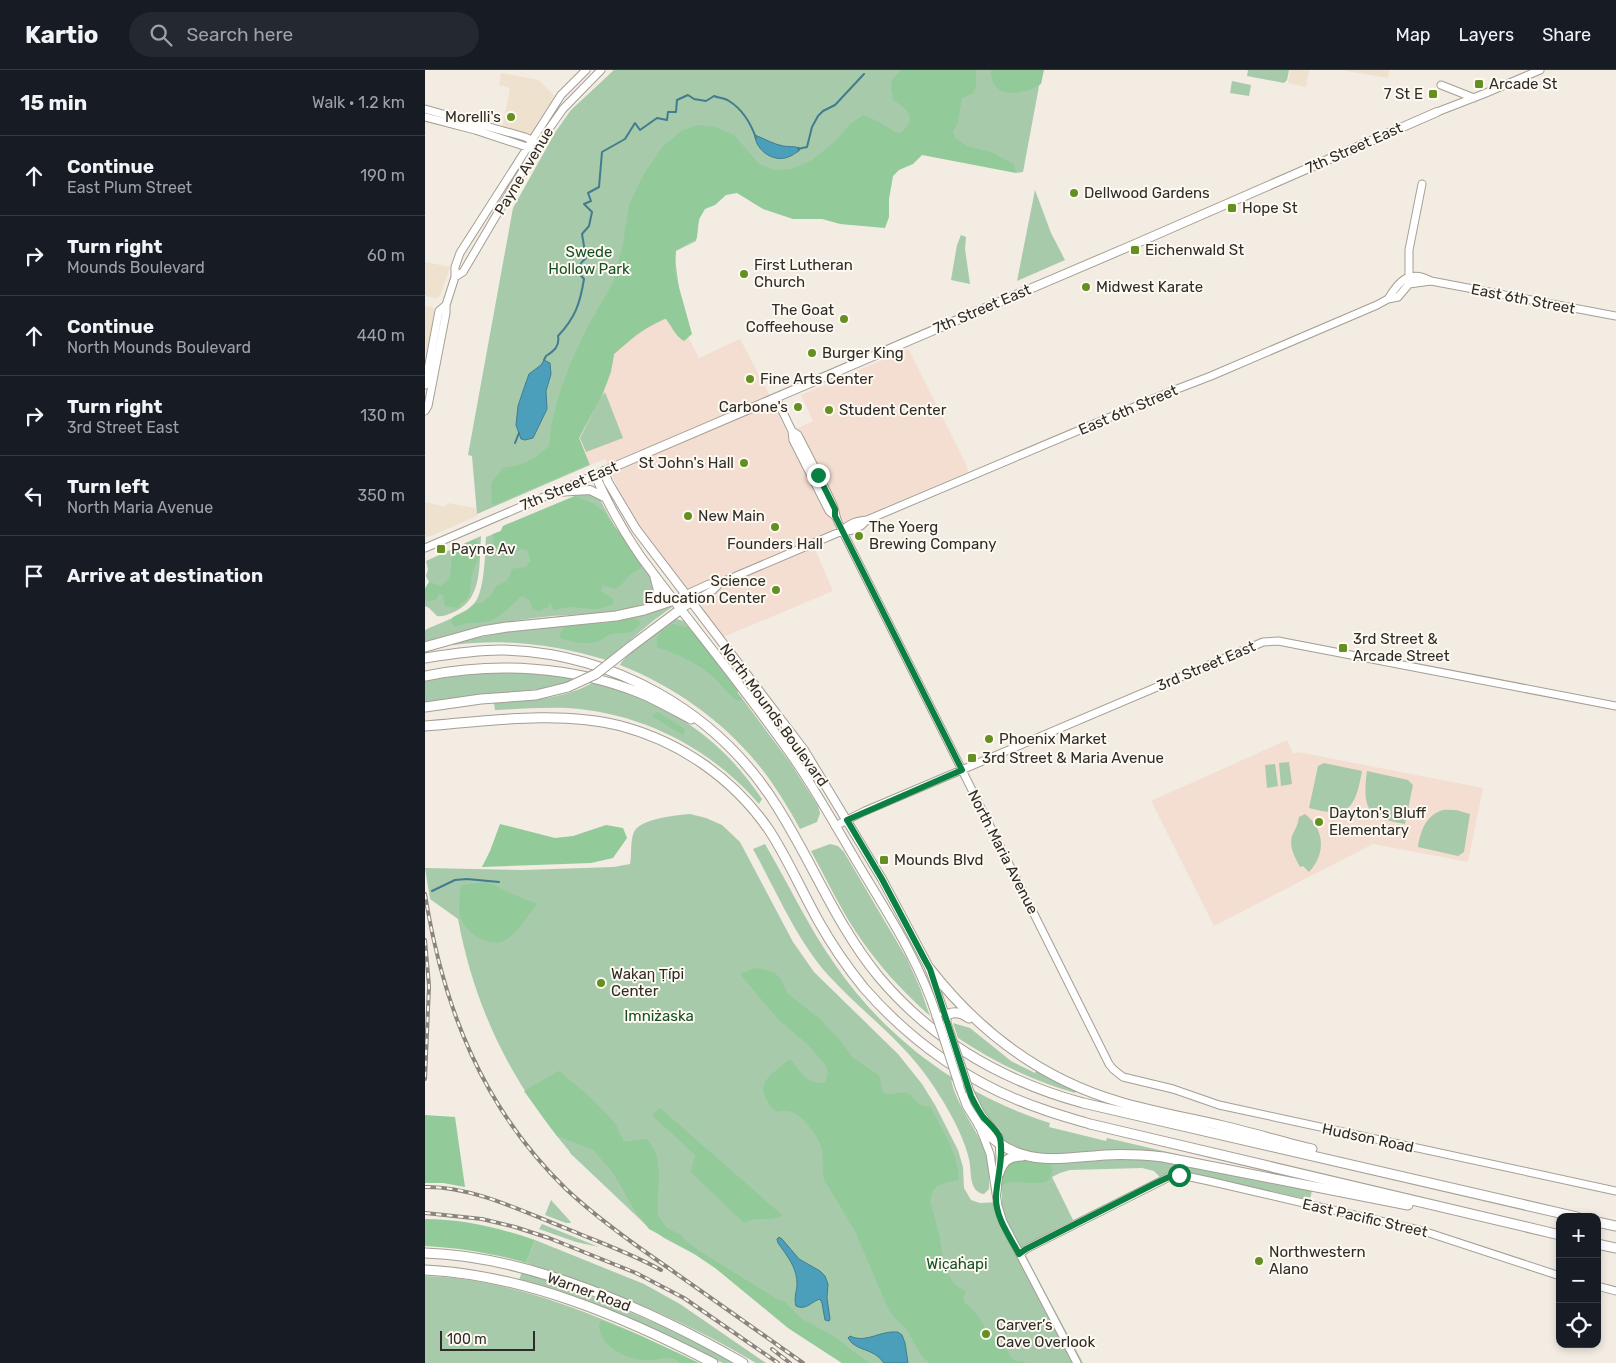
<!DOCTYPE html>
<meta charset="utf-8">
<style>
body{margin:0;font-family:Rubik,sans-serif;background:#242831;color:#f1f3f6}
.controls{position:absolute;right:15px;bottom:15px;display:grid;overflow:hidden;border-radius:10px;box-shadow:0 2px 8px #0003}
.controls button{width:45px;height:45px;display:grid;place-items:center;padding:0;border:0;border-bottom:1px solid #363941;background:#171b24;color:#f1f3f6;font:25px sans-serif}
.scale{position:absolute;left:15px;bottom:12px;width:95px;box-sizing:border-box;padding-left:5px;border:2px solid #2e2c28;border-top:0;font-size:14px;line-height:18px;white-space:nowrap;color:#2e2c28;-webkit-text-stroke:4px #fef9f1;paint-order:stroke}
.stop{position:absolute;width:15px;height:15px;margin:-11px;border:4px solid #0b8043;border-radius:50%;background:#fff}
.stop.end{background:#0b8043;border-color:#fff;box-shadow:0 1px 5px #0008}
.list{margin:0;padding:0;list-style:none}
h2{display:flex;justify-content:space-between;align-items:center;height:65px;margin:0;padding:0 20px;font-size:21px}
h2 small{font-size:16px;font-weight:400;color:#9ea1a6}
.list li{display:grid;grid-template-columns:32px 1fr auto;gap:15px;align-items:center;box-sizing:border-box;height:80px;padding:0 20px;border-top:1px solid #363941}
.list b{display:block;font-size:19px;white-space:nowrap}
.list p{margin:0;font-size:16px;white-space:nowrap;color:#9ea1a6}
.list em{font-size:16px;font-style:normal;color:#9ea1a6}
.icon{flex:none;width:28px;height:28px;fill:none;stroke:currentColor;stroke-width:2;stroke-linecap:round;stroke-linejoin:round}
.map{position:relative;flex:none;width:1191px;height:1293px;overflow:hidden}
header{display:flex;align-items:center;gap:30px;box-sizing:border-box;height:70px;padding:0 25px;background:#171b24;border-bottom:1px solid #363941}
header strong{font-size:24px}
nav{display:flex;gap:28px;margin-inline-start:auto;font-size:18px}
.search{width:350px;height:45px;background:#242831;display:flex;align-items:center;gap:12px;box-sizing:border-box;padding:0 18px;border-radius:28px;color:#9ea1a6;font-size:19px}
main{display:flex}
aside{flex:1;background:#171b24}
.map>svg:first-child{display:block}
</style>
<header>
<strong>Kartio</strong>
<div class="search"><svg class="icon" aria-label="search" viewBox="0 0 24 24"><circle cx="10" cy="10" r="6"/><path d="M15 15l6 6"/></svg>Search here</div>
<nav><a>Map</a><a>Layers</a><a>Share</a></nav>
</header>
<main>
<aside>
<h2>15 min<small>Walk · 1.2 km</small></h2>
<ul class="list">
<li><svg class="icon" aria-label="ahead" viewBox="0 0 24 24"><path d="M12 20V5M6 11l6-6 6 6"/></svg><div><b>Continue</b><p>East Plum Street</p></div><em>190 m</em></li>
<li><svg class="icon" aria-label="right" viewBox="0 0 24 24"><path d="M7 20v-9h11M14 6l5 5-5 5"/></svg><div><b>Turn right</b><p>Mounds Boulevard</p></div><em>60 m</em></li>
<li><svg class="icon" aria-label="ahead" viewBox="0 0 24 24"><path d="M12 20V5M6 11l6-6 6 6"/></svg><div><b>Continue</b><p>North Mounds Boulevard</p></div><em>440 m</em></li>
<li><svg class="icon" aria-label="right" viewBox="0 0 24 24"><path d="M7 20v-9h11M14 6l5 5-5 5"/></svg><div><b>Turn right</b><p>3rd Street East</p></div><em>130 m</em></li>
<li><svg class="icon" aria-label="left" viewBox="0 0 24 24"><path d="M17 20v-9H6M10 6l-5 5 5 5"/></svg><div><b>Turn left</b><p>North Maria Avenue</p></div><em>350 m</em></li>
<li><svg class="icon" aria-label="arrive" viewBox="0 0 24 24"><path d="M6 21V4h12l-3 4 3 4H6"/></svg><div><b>Arrive at destination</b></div></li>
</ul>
</aside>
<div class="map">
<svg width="1191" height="1293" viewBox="0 0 1191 1293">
<rect width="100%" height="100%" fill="#f2ece2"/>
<path fill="#eee1cd" d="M865 0H884L881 17 863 13Z
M917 0H964L963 8Z
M76 3 114 10 129 25 130 29 124 35 110 56 107 63 104 65 77 59 85 18 74 15Z
M0 192 25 197 15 226 11 228 0 226Z
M0 236 7 237 10 242 2 283 0 285Z
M0 432 21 437 22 433 51 438 52 446 6 466 0 467Z"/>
<path fill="#f4ded1" d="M252 245 274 288 315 269 355 345V349L362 363 388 351 376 325 474 283 477 280H484L542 396 543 402 427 451 420 452 415 449 409 452 410 456 408 460 386 470 408 521 298 567 217 460 194 421 180 389 165 395 154 368 176 328 186 302 189 284 214 262 227 254Z
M862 670 868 684 873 682 1058 718 1043 792 948 774 789 856 726 731Z"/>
<path fill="#a6caaa" d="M189 0H617L598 102 591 103 590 101 472 78 306 118 276 138 271 171 249 182 254 218 252 245C225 253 210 266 189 284L186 302 177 326 180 322 198 368 161 382 155 368 173 332 154 368 165 395 52 444 47 386 43 385 88 138 131 61 146 40Z
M823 0H864L862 10 859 13 822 6Z
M807 11 826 15 824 26 805 23Z
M610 120 626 163 640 190 592 211Z
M536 165 541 167 540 179 545 214 526 210 532 175Z
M164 422 174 428 189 455 226 505 229 517 228 524 223 533C186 546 147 543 109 548 72 552 36 562 0 573V560C14 553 37 546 48 535 60 524 60 483 61 467L76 461 78 456 155 424Z
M56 466C54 492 58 528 31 541 24 544 19 547 12 546L4 538 0 536V519L4 512 1 506 3 499 1 491Z
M245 535 247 537 228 551 181 590C131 575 81 568 28 575V572L98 559 195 551 222 544Z
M251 549 259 551 262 554 366 694 393 736 395 743 392 752 375 759C366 742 356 726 345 710 308 658 254 618 195 595 199 585 240 553 251 549Z
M94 602 127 605 152 609 138 615 115 619 0 632V610L57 603Z
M169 612C245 636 291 662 337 729L334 734C286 678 215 642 142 638 118 637 94 639 70 640L69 633C103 630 138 630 169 612Z
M864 692 867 714 856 716 854 693Z
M899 693 937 701C930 739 924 749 884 738L893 696Z
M850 694 853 716 842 718 840 695Z
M942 701 983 710 988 715 980 754C942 748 937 739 942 701Z
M1031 740 1045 744 1039 782 1033 786 993 777C995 763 1000 747 1015 741 1019 739 1026 740 1031 740Z
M265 744 281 748 297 755 315 772 368 872 389 902 473 984 497 1014 510 1035 533 1080 538 1097 539 1118 546 1130 555 1133 577 1132 576 1111 626 1105V1094L689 1089 734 1090 887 1120 885 1130 756 1101 746 1102 735 1107 729 1101 717 1098 645 1100 635 1103 627 1107 648 1150 596 1177 658 1293H417L368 1261 293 1200 271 1185 239 1168 221 1155 145 1083V1082C86 1012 50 939 33 849L5 829 0 798 98 800 189 797 205 794C207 785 205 771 209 762 215 749 251 745 265 744Z
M880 744C900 759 901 784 884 802L878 796 875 797C870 787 864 778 867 766 870 759 873 755 874 747Z
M340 774C364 815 384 858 411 896 463 971 539 1026 625 1053L624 1057 681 1071 682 1068 751 1084 750 1086 614 1084 594 1079 579 1072 577 1063 561 1044 552 1027 526 1010C531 1031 543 1047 553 1066 562 1082 565 1100 564 1119L559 1124C543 1122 547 1100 544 1089 538 1063 520 1033 505 1011 478 971 437 942 404 906 371 869 352 822 328 779Z
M405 774 413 776 419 782 482 889 495 918 505 946C477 921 452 894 431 862 414 836 401 808 386 781Z
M528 953 545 958 586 991 610 1003 611 1001 651 1021 650 1023C608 1011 569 992 533 968Z
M126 1130 145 1151 146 1153H141L120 1145Z
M117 1154 174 1177 151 1172 114 1159Z
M110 1170 219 1214 255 1234 341 1293H331C259 1250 181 1218 101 1193Z
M97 1202C171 1226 241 1255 309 1293H298L243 1266 189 1243 94 1210Z
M0 1206C93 1208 191 1253 274 1293H0Z"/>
<path fill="#92ca9a" d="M476 0H551V15L548 23 537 28 533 52 528 62 530 68 542 76 568 83 589 94 591 103 497 85 488 94 474 100 468 106 464 129V147L460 158 415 154 397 149H368L338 139 312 123 301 125 290 135 280 139 273 151 272 168 251 180 250 203 267 264 259 271C250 266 247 256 240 248L214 262 189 284C184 318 169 339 154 368L164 394 69 435 67 434 66 413 78 398 94 395 110 388 124 376 126 356 134 325 146 292 164 254 188 213 198 174 204 135 219 104 238 76 258 60 274 55 290 57 309 65 334 94 349 100 367 99 387 90 412 70 425 54 439 45 454 52 470 62 476 63C492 47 484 40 468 30L466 18 467 10Z
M566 0H619L616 14C598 26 565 30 566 0Z
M150 426 169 434 178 441 218 495C214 501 210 501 205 505 198 512 199 514 189 519L178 515 176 521 188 529V534C183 536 178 538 173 539 154 540 149 533 129 541L125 532 123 537 114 541 108 539 104 530 97 526C86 534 78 546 66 550 59 553 52 552 46 553 41 553 35 555 30 557L26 552 28 547 42 540 50 533H57L66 525 71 516 82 511 87 499 100 497 106 491 102 480 95 479 86 485 74 483 69 475 68 464 76 461 78 456Z
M50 469C59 480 50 493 47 504 45 514 47 530 36 533L33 538 20 536 18 525 14 524 11 530 2 531 0 529V519L4 512 16 516 25 508 27 485 30 478Z
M208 548 214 551 215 554C207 565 199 562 187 564 182 565 178 569 173 571 161 576 146 571 134 568L137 560 141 556 182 553Z
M247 554 265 558 313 621 312 623 317 629 313 631C302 624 295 612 285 604 270 592 250 583 232 577 230 564 237 561 247 554Z
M232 642 260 659 258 665 254 663 227 646Z
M75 754 130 768 148 766 181 755 198 758 202 768 188 788 166 793 57 797 65 781Z
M63 812 85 823 112 834C104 844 92 862 82 869 66 880 39 862 35 846 33 837 35 824 36 815Z
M330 898 342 900 350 903 356 910 363 924 395 949 417 973 427 987 453 1005C457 1011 455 1019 459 1024 467 1026 477 1020 484 1024 492 1029 493 1039 505 1036 517 1060 533 1083 534 1110L523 1112 512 1116 507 1122 505 1131 514 1164 520 1199 529 1214 541 1222 538 1227 539 1232 552 1244 560 1258 559 1262 563 1267 567 1266C571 1270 576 1273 580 1278 586 1286 586 1293 598 1291L600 1293H504L496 1285 481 1258 469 1247 462 1236 430 1161 400 1111C396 1100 399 1090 397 1080 396 1072 391 1066 386 1059 376 1045 369 1038 351 1042 326 1016 342 1007 364 990H366C374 1000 386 1020 401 1011L403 1002 400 994 382 974 352 948 315 904Z
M134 1001 163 1025 190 1053 199 1072 222 1069C241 1091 231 1117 233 1144L236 1150 242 1158 256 1165 261 1171 274 1181 350 1228 360 1232 377 1249 408 1266 444 1293H417L363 1258 289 1197 265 1181 224 1159 210 1141 189 1104 172 1084 167 1079 132 1066 99 1021Z
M235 1038 358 1146 345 1149H329L319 1153 266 1102 270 1085 227 1045Z
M0 1045 30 1047 40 1117 18 1113H0Z
M595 1089 626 1094C628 1103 627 1111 616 1113L587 1112 576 1115 577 1104 582 1093Z
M0 1149C37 1149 75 1158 110 1170L101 1193C67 1183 35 1178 0 1176Z
M176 1250 216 1266 274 1293H255C247 1284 236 1289 226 1290 208 1291 187 1283 178 1268 174 1262 173 1256 176 1250Z"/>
<path fill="#4c9fbb" stroke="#437c8f" d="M330 65C340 69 348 74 358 76 364 77 369 76 375 78L374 81C370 83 367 86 363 87 349 93 330 80 330 65Z
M119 290 125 293 126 304 121 321 122 339 108 368 100 370 96 369 91 355 93 336 98 321 104 304 116 295Z
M354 1167 357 1169 374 1189 395 1201 400 1206 403 1214 402 1228 405 1249 404 1251 400 1250 397 1233 395 1229C387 1231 381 1241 371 1236 369 1229 371 1223 372 1216 373 1198 362 1186 353 1173L352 1169Z
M467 1262H473L477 1265 480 1273 483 1293H459C448 1277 431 1282 423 1268L425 1266C440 1273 451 1263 467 1262Z"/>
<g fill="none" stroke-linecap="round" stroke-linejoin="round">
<path stroke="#437c8f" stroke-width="2" d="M373 79 382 77 387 57 393 46 398 41 410 35 439 4
M119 290 121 286C129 281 135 276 133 266 150 248 155 234 159 209L151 200 157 192 161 188 157 164 164 156 167 142 159 134 166 131 163 123 174 117 177 82 200 69 210 53 215 60 232 48 242 50 243 42H251L252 30 263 25 269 29 281 31 289 26C293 28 300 28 304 31 317 39 326 54 331 68
M90 373 94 363
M7 821 30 810 42 809 74 812"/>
<defs>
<path id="secondary" d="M1016 15 1049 28
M0 39 100 67 109 71
M1012 42 1061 23 1115 0
M0 47 50 60 105 78
M30 207 38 202 114 73 138 39 176 0
M984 210V180L997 114
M963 229C974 211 984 199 1006 211L1191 246
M0 315 14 241 21 235
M351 328 367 361 368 370 404 441 410 446
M0 341 3 336 21 243V235L30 207V197L35 183 136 25 161 0
M367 361 373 365C385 388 397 411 408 435 411 442 410 447 414 454L684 994 688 999 698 1007 748 1019 794 1035 1191 1121
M417 461C424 453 432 451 442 450L747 321 786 306 952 235 963 229 973 227 984 214 1006 211
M0 478 170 405
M249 530 284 514 295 513 417 461C427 462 436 457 442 450
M256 539 288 520 295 513
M410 756 440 741 838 572 853 571 1191 636
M505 901 522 950
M545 1022 556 1044 574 1067 575 1088 572 1122
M555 1058 565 1084 573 1136 578 1152 652 1293
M595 1184 601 1179 746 1106 756 1105 784 1111 998 1161 1135 1206
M1172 1216 1191 1221"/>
<path id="primary" d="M179 401 183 412 211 459 379 680 457 809 505 899
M131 422 165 420 179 427
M512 947C495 893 465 847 436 799 415 764 395 727 371 692 323 622 267 556 216 487 198 461 183 434 170 405L710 174 1012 42
M534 1015 542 1036 554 1055"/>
<path id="highway" d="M226 536 230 534 234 522 230 507
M0 577 57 561 82 557 191 546 219 540 249 530
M204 578 256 539
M0 588C25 584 51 580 76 580 187 582 292 641 351 735 387 791 411 855 454 907 507 970 578 1011 658 1033L1152 1147
M0 606C71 592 147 596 215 623 232 630 249 640 266 649
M0 637 56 629 111 625 143 617
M0 656C62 651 135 640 196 656 256 672 309 709 344 760 363 789 377 822 394 852 407 875 422 897 439 918 487 973 548 1016 617 1039 633 1045 649 1049 665 1054L1135 1165
M505 899C555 963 616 1009 695 1032 729 1042 764 1048 798 1056 828 1063 857 1072 887 1079
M512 947 516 948C527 941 534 941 544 948
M554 1055C591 1098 630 1089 680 1085 699 1084 719 1085 738 1087L983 1135
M574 1103C578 1091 584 1086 597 1086
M1172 1152 1191 1156
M1172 1174 1191 1178
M0 1183C105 1186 228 1241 318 1293
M0 1200C101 1205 199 1247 288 1293"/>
</defs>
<use href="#secondary" stroke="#a49e94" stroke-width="9"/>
<use href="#primary" stroke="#a49e94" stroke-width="10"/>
<use href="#highway" stroke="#a49e94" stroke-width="11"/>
<use href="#secondary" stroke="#fff" stroke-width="7"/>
<use href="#primary" stroke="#fff" stroke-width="8"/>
<use href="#highway" stroke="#fff" stroke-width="9"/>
<defs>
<path id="rail" d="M0 824C18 937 57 1037 141 1119 172 1148 207 1173 242 1197 287 1229 333 1261 378 1293
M0 870 4 916 0 1009
M0 1117C48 1116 101 1143 145 1160 176 1173 207 1184 236 1200
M0 1143 57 1149 90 1157 124 1168 211 1203 259 1228 353 1293
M347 1279 365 1293"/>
</defs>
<use href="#rail" stroke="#89857e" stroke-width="4"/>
<use href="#rail" stroke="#fef9f1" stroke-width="2" stroke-dasharray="5.5" stroke-linecap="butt"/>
<defs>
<path id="secondary-bridge" d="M522 953 545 1022"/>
<path id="primary-bridge" d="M512 947 534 1015"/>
<path id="highway-bridge" d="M143 617 171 604 204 578"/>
</defs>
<use href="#secondary-bridge" stroke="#a49e94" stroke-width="9" stroke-linecap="butt"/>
<use href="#primary-bridge" stroke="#a49e94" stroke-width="10" stroke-linecap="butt"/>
<use href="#highway-bridge" stroke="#a49e94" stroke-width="11" stroke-linecap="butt"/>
<use href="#secondary-bridge" stroke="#fff" stroke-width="7"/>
<use href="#primary-bridge" stroke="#fff" stroke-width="8"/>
<use href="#highway-bridge" stroke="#fff" stroke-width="9"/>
</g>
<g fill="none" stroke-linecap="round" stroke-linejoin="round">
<path stroke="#0b8043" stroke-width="6" d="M393 405 410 439V446L537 700 422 750 457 809 500 890 505 899 546 1026C550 1034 553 1040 558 1047 563 1053 572 1060 575 1068 579 1085 572 1109 571 1126 570 1147 585 1167 594 1184L601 1179 729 1114 746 1106 754 1105"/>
</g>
<g fill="#649022" stroke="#fef9f1" stroke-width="2">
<rect x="1049" y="9" width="10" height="10" rx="2.5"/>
<rect x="1003" y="19" width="10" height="10" rx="2.5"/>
<circle cx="86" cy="47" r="5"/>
<circle cx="649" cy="123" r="5"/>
<rect x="802" y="133" width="10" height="10" rx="2.5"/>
<rect x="705" y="175" width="10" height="10" rx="2.5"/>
<circle cx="319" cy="204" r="5"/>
<circle cx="661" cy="217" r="5"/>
<circle cx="419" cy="249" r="5"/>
<circle cx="387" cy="283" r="5"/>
<circle cx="325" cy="309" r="5"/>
<circle cx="373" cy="337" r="5"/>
<circle cx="404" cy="340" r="5"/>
<circle cx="319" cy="393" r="5"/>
<circle cx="263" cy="446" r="5"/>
<circle cx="350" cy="457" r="5"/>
<circle cx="434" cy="466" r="5"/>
<rect x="11" y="474" width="10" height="10" rx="2.5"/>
<circle cx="351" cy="520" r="5"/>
<rect x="913" y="573" width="10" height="10" rx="2.5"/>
<circle cx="564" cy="669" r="5"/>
<rect x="542" y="683" width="10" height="10" rx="2.5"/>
<circle cx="894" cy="752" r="5"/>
<rect x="454" y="785" width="10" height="10" rx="2.5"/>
<circle cx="176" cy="913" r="5"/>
<circle cx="834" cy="1191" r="5"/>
<circle cx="561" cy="1264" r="5"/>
</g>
<g text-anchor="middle" stroke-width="4" stroke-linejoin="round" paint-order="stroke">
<g font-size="15" fill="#2e2c28" stroke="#fef9f1" text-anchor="start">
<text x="1064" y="19">Arcade St</text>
<text x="998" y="29" text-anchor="end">7 St E</text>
<text x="76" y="52" text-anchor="end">Morelli's</text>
<text x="659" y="128">Dellwood Gardens</text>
<text x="817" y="143">Hope St</text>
<text x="720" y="185">Eichenwald St</text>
<text x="329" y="200">First Lutheran<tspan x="329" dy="17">Church</tspan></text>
<text x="671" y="222">Midwest Karate</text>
<text x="409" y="245" text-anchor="end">The Goat<tspan x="409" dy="17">Coffeehouse</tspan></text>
<text x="397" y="288">Burger King</text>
<text x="335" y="314">Fine Arts Center</text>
<text x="363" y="342" text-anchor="end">Carbone's</text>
<text x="414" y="345">Student Center</text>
<text x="309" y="398" text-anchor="end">St John's Hall</text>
<text x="273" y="451">New Main</text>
<text x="444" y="462">The Yoerg<tspan x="444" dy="17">Brewing Company</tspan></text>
<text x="350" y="479" text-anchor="middle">Founders Hall</text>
<text x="26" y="484">Payne Av</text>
<text x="341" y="516" text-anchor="end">Science<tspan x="341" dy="17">Education Center</tspan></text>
<text x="928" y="574">3rd Street &amp;<tspan x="928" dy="17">Arcade Street</tspan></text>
<text x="574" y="674">Phoenix Market</text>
<text x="557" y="693">3rd Street &amp; Maria Avenue</text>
<text x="904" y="748">Dayton's Bluff<tspan x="904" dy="17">Elementary</tspan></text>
<text x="469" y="795">Mounds Blvd</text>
<text x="186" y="909">Waḳaƞ Ṭípi<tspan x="186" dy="17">Center</tspan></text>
<text x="844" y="1187">Northwestern<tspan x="844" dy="17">Alano</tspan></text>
<text x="571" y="1260">Carver’s<tspan x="571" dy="17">Cave Overlook</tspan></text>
</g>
<g font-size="15" fill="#2e2c28" stroke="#fef9f1">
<text transform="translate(929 78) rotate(-24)" y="5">7th Street East</text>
<text transform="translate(99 101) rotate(-59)" y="5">Payne Avenue</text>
<text transform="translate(1098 229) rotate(11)" y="5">East 6th Street</text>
<text transform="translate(557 239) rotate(-23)" y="5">7th Street East</text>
<text transform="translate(703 340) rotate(-23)" y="5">East 6th Street</text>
<text transform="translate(144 416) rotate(-23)" y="5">7th Street East</text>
<text transform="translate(781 596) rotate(-23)" y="5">3rd Street East</text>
<text transform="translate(349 645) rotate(54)" y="5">North Mounds Boulevard</text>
<text transform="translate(578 782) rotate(63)" y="5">North Maria Avenue</text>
<text transform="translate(943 1068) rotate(12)" y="5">Hudson Road</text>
<text transform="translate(940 1148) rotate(13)" y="5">East Pacific Street</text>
<text transform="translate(164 1222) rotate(20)" y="5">Warner Road</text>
</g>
<g font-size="15" fill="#135124" stroke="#fef9f1">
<text x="164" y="187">Swede<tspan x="164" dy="17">Hollow Park</tspan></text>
<text x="234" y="951">Imniżaska</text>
<text x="532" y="1199">Wic̣aḣapi</text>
</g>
</g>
</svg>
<div class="controls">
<button>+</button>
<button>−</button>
<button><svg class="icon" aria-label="locate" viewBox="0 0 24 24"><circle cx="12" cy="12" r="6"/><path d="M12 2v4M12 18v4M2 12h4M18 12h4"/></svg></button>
</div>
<div class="scale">100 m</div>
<div class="stop" style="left:754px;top:1105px"></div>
<div class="stop end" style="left:393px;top:405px"></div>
</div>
</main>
